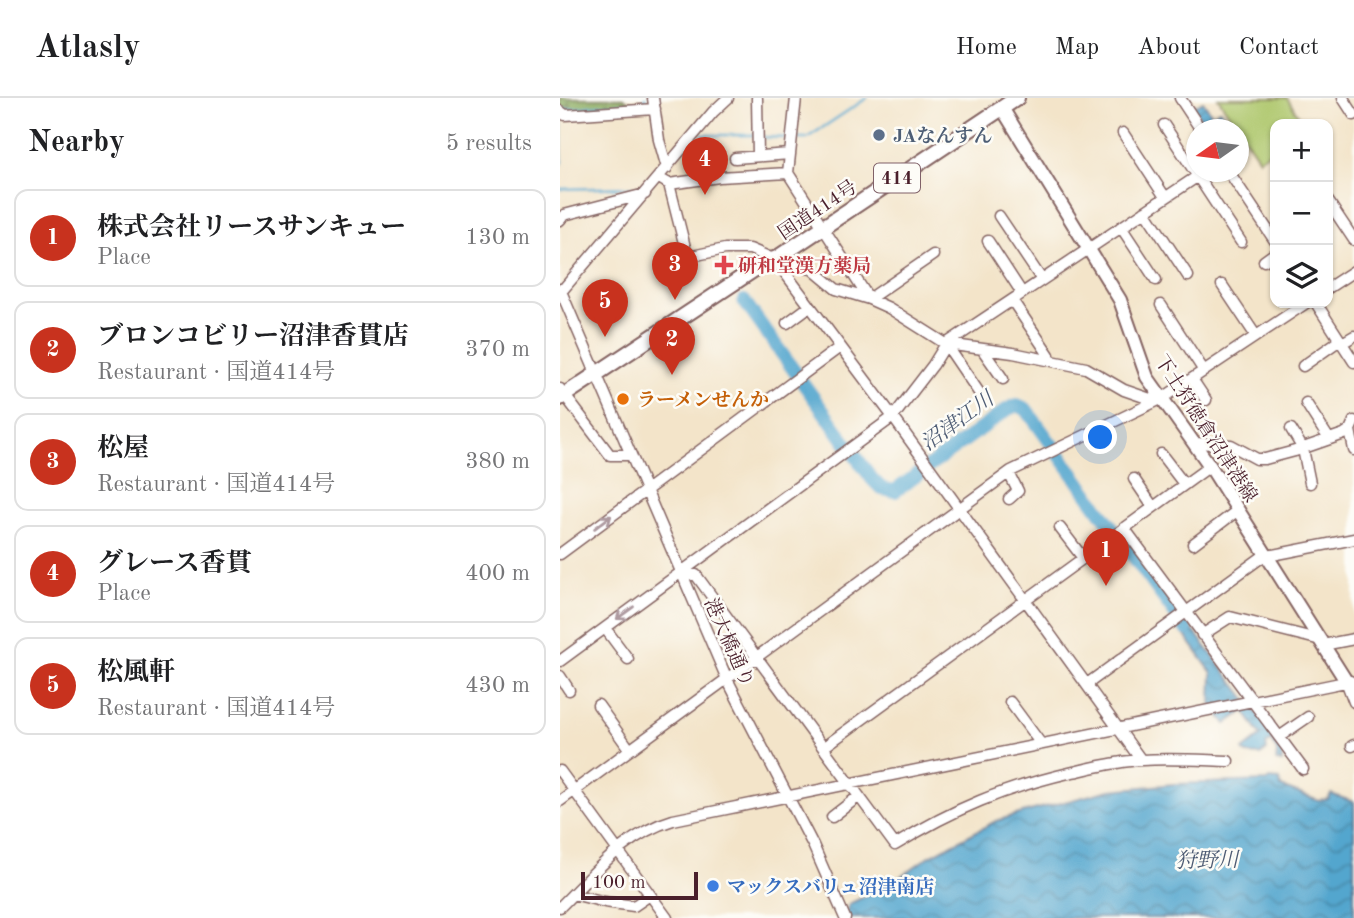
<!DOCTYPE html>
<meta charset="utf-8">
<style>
body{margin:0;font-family:"Old Standard TT","Noto Serif JP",serif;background:#f6f6f6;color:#202124}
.controls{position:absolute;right:21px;top:21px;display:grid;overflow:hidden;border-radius:14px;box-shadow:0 2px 5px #0004}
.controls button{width:63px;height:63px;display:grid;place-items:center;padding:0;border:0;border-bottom:2px solid #e0e0e0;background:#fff;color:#202124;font:35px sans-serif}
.compass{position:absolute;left:626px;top:21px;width:63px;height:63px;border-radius:50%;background:#fff;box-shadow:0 2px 5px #0004;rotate:256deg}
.scale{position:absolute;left:21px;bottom:18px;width:117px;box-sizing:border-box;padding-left:7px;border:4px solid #4a1f2b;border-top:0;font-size:19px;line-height:24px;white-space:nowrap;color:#4a1f2b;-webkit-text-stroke:5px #fdfcf7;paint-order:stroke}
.you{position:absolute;left:541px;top:340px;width:24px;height:24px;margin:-18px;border:5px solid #fff;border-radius:50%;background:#1a73e8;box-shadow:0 0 0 10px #1a73e833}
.badge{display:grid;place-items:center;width:46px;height:46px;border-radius:50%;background:#c8321e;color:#fff;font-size:23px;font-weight:700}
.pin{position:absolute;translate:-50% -58px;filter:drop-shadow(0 2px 4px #0008)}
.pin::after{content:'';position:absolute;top:37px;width:24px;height:21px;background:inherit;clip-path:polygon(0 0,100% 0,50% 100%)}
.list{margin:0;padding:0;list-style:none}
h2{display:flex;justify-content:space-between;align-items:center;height:91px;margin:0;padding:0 28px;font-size:30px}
h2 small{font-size:23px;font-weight:400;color:#757577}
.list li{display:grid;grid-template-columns:46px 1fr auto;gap:21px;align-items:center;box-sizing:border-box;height:98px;margin:0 14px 14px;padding:0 14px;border:2px solid #e0e0e0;border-radius:14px}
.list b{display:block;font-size:26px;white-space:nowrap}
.list p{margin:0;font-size:23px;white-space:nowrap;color:#757577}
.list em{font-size:23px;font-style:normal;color:#757577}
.icon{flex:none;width:38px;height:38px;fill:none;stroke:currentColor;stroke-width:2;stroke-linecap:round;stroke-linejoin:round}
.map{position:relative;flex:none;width:794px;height:820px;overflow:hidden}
header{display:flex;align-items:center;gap:42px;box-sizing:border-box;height:98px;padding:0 35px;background:#fff;border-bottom:2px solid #e0e0e0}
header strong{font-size:33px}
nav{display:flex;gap:38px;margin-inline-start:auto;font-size:24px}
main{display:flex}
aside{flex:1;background:#fff}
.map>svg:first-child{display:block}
</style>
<header>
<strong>Atlasly</strong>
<nav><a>Home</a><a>Map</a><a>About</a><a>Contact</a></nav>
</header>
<main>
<aside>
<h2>Nearby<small>5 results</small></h2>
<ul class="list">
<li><span class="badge">1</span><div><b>株式会社リースサンキュー</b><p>Place</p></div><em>130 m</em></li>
<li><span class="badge">2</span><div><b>ブロンコビリー沼津香貫店</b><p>Restaurant · 国道414号</p></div><em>370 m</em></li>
<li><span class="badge">3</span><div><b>松屋</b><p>Restaurant · 国道414号</p></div><em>380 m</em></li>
<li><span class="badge">4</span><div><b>グレース香貫</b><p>Place</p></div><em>400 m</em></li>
<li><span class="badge">5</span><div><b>松風軒</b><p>Restaurant · 国道414号</p></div><em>430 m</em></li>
</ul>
</aside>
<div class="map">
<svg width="794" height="820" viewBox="0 0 794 820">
<defs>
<pattern id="forest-firs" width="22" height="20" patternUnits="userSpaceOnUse" patternTransform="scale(1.75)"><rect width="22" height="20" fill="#8bac60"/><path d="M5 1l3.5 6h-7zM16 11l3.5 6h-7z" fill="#748b4f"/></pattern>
<pattern id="water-waves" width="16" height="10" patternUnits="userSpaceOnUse" patternTransform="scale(1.75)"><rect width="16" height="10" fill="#53a6ce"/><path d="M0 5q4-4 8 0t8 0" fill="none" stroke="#4787a7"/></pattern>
</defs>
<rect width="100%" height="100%" fill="#fdfcf7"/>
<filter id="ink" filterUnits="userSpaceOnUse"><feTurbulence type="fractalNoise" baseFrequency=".0143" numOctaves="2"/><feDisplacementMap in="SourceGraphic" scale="14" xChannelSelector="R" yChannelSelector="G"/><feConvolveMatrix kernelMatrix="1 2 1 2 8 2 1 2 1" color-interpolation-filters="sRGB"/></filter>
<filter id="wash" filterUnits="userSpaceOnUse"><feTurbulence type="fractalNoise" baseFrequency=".00686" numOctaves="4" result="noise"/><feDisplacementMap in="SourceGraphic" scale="28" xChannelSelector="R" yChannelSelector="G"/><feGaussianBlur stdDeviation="1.57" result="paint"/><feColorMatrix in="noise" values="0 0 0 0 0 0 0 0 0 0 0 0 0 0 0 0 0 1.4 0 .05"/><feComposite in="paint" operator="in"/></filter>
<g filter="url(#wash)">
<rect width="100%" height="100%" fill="#f3e4c9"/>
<path fill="#afc76d" stroke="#7c734c" stroke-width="2" d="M658 0H727L744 26H715V50L699 61Z"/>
<path fill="url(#forest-firs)" stroke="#6a6646" stroke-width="2" d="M0 0H63L76 8 8 16 0 11Z"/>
<path fill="url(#water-waves)" stroke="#4e627c" stroke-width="2" d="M643 3 652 17 660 12 674 31H648L633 9Z
M620 515 722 648V664L716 663 717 654 712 642 706 647 707 652 700 657 686 656 683 652 701 638 684 613 666 626 651 606 652 575 616 525Z
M709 681 720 682 721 689 759 703 768 701 771 696 794 704V820H285L289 806 329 787 368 759 400 742 436 723 466 714 550 692 614 686 707 683Z"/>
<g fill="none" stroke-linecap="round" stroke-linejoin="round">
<path stroke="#53a6ce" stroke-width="2.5" d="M4 12 32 8 86 5 85 0
M142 37H194
M201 39 229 40
M235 40H247L307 0
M0 67 2 63 1 18
M0 91 72 89"/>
<path stroke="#53a6ce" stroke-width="14" d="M184 203 312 381 322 391 335 393 448 311 457 307 466 311 626 531"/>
</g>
</g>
<g filter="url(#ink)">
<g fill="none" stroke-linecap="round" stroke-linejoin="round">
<defs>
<path id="minor" d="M93 0 99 42 107 70
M197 0 198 58
M236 0 228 75 309 201 373 157
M620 0 641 32
M783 0 794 17
M0 13 5 17 95 11
M604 27 681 144
M563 35 605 99
M175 60 230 56
M669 74 715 143
M99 80 109 86 126 153 132 158 165 151H190L211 160H217L226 166 252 171 276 191 309 201 329 210 386 246 453 255 526 270 564 292 596 303
M109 86 159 79 228 75
M768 103 794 142
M585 113 628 178
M439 118 482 182
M0 122 4 117 85 96
M561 129 596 182
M428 143 462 195
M217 160 220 168 333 319 581 662
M704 163 715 155
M662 187 696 238
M768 190 794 173
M0 191 167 581 253 747 285 820
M0 195 153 14 168 0
M452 202 489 257
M756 205 794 264
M601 207 644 273
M227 225 250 208
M782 245 794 238
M386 246 422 299
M422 251 443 281
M743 268 780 242
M632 281 646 302
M0 291 50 357H70
M746 305 769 341
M731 331 743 351 750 385
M790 332 794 352
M635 345 671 347 697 361H705L735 353 784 336 790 332 794 323
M601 356 624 386
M449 375 458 393 449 401
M574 381 593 409
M500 430 523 460
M564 430 743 671
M633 446 678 412
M0 456 280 249
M120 475 136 477 335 747C395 710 444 690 513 674 535 669 558 663 582 662 610 660 639 662 668 663
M45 530 68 561
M642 537 670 519 761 542
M763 547 794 541
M0 563 333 319 373 267 386 246 644 74
M0 578 9 592
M786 583 794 604
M527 586 702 459 794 441
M450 604 481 646
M38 607 70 652
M719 639 748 619
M792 648 794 647
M264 649 650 368
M0 673 107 820
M0 703 451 373 603 300 746 205
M272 719 299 698
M13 796 45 804 74 808 90 797
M0 809C35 774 65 736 113 722L790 583"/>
<path id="major" d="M442 10 560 202 587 279 650 368 786 583 794 589"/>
<path id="highway" d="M0 300 204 165 217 160 457 0"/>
</defs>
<use href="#minor" stroke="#856462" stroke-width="13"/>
<use href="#major" stroke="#856462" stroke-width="16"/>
<use href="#highway" stroke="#856462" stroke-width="18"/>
<use href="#minor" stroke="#fff" stroke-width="10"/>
<use href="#major" stroke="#fff" stroke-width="12"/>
<use href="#highway" stroke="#fff" stroke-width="14"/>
</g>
<defs><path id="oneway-shaft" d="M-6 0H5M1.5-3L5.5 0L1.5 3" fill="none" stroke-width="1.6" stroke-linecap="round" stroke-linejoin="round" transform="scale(1.75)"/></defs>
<g stroke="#ae9aa0">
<use href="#oneway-shaft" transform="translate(43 424) rotate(-37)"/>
<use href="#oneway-shaft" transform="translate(65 515) rotate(144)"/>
</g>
</g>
<circle fill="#5c6f8a" stroke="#fdfcf7" stroke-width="2.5" cx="319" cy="37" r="7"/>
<path fill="#e0444e" stroke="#fdfcf7" stroke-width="2.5" d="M160.5 156.5h7v7h7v7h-7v7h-7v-7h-7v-7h7z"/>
<circle fill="#e8710a" stroke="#fdfcf7" stroke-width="2.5" cx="63" cy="301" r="7"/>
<circle fill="#3f7fe0" stroke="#fdfcf7" stroke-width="2.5" cx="153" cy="788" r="7"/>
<g text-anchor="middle" stroke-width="5" stroke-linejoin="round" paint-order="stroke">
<rect fill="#fdfcf7" stroke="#806168" stroke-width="2" x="314" y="65.5" width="46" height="29" rx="5"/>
<g font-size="18" font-weight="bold" fill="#4a1f2b">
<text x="337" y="86">414</text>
</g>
<g font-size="19" font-weight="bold" fill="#4e5e75" stroke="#fdfcf7" text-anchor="start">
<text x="333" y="44">JAなんすん</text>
</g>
<g font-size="19" fill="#4a1f2b" stroke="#fdfcf7">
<text transform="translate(257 111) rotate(-34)" y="7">国道414号</text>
<text transform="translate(647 330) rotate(57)" y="7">下土狩徳倉沼津港線</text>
<text transform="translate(170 544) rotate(66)" y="7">港大橋通り</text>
</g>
<g font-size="19" font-weight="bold" fill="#be3a42" stroke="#fdfcf7" text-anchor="start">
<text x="178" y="174">研和堂漢方薬局</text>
</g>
<g font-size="19" font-weight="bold" fill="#c56008" stroke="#fdfcf7" text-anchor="start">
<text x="77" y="308">ラーメンせんか</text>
</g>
<g font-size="19" font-weight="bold" fill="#366cbe" stroke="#fdfcf7" text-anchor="start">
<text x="167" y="795">マックスバリュ沼津南店</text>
</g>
<g font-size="21" font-style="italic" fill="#4e5c74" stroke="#fdfcf7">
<text transform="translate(397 323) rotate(-36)" y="7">沼津江川</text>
<text transform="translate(647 762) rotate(-1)" y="7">狩野川</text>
</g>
</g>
</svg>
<div class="controls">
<button>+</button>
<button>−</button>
<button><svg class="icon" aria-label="layers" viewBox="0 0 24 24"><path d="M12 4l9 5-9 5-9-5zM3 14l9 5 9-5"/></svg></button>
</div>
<svg class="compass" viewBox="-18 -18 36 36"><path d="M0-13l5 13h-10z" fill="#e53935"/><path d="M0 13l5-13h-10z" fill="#757577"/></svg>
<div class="scale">100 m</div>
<div class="you"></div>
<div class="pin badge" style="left:546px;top:488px">1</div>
<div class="pin badge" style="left:112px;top:277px">2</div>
<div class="pin badge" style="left:115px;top:202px">3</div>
<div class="pin badge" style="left:145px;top:97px">4</div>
<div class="pin badge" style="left:45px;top:239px">5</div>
</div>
</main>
